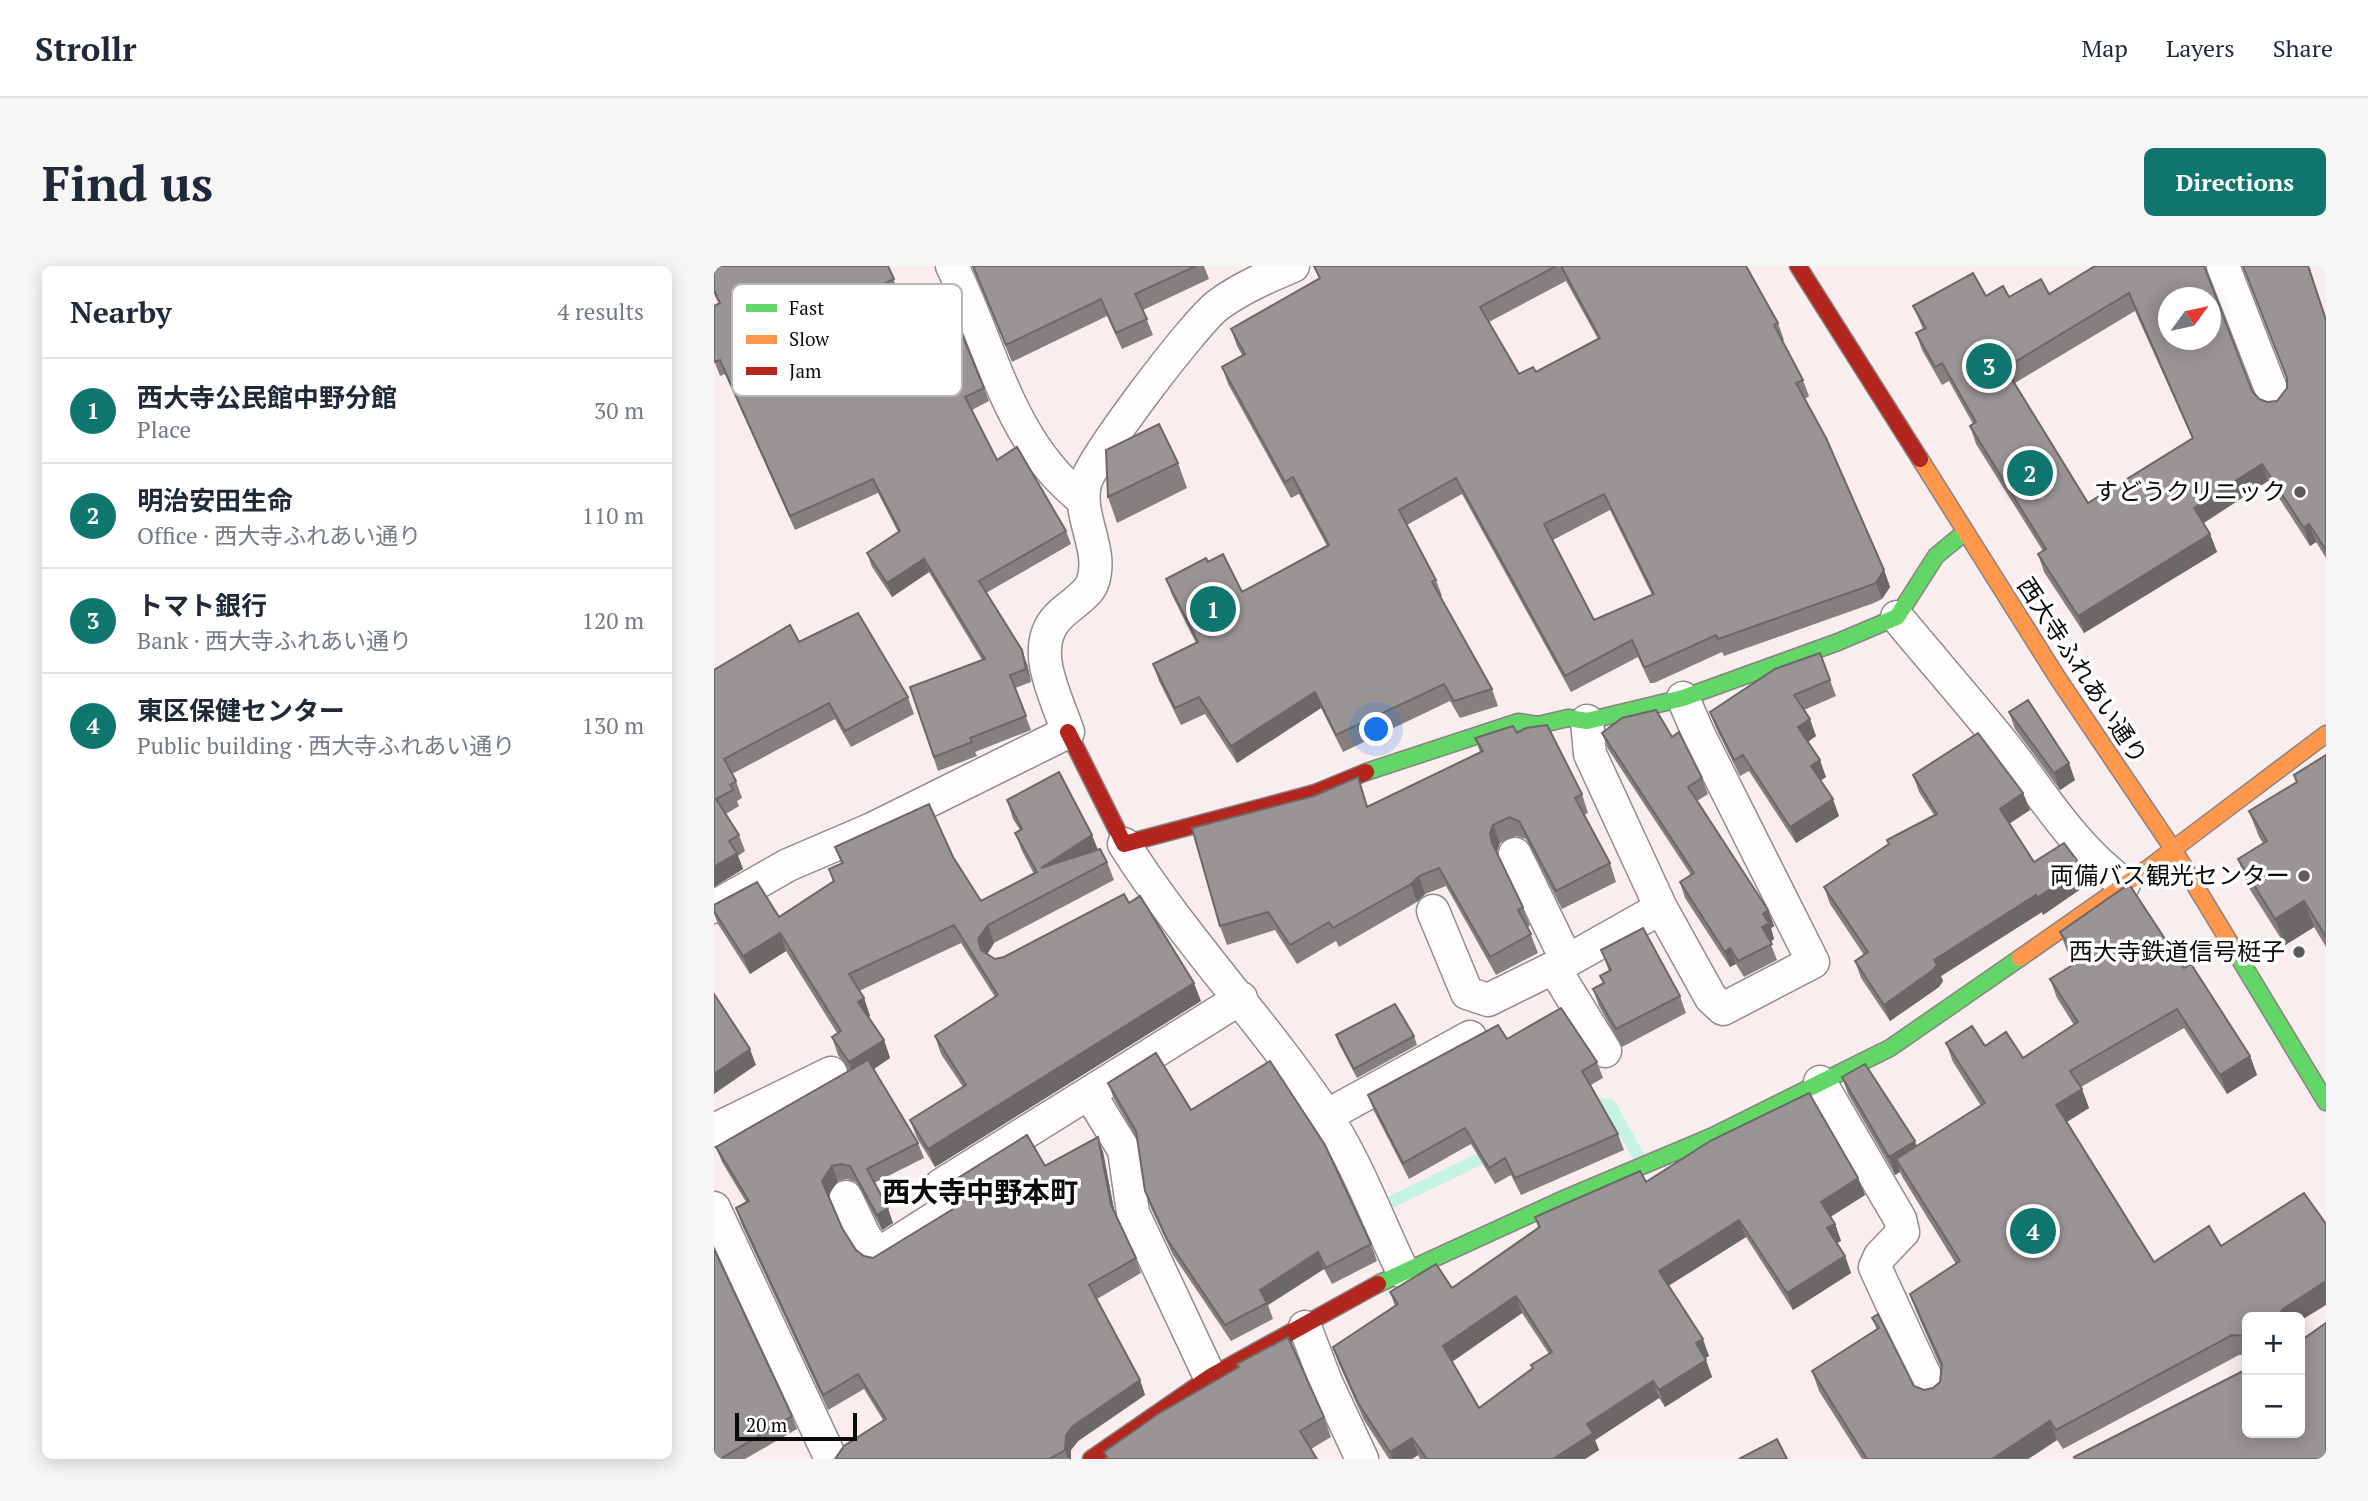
<!DOCTYPE html>
<meta charset="utf-8">
<style>
body{margin:0;font-family:"PT Serif","Noto Sans JP",serif;background:#f6f6f7;color:#1f2937}
.controls{position:absolute;right:21px;bottom:21px;display:grid;overflow:hidden;border-radius:10px;box-shadow:0 4px 18px #0003}
.controls button{width:63px;height:63px;display:grid;place-items:center;padding:0;border:0;border-bottom:2px solid #e0e1e3;background:#fff;color:#1f2937;font:35px sans-serif}
.compass{position:absolute;left:1444px;top:21px;width:63px;height:63px;border-radius:50%;background:#fff;box-shadow:0 4px 18px #0003;rotate:57deg}
.scale{position:absolute;left:21px;bottom:18px;width:122px;box-sizing:border-box;padding-left:7px;border:4px solid #0a0a0a;border-top:0;font-size:19px;line-height:24px;white-space:nowrap;color:#0a0a0a;-webkit-text-stroke:5px #fff;paint-order:stroke}
.you{position:absolute;left:663px;top:464px;width:24px;height:24px;margin:-18px;border:5px solid #fff;border-radius:50%;background:#1a73e8;box-shadow:0 0 0 10px #1a73e833}
.badge{display:grid;place-items:center;width:46px;height:46px;border-radius:50%;background:#0f766e;color:#fff;font-size:23px;font-weight:700}
.pin{position:absolute;translate:-50% -50%;border:4px solid #fff;box-shadow:0 2px 7px #0006}
.list{margin:0;padding:0;list-style:none}
h2{display:flex;justify-content:space-between;align-items:center;height:91px;margin:0;padding:0 28px;font-size:30px}
h2 small{font-size:23px;font-weight:400;color:#747a83}
.list li{display:grid;grid-template-columns:46px 1fr auto;gap:21px;align-items:center;box-sizing:border-box;height:105px;padding:0 28px;border-top:2px solid #e0e1e3}
.list b{display:block;font-size:26px;white-space:nowrap}
.list p{margin:0;font-size:23px;white-space:nowrap;color:#747a83}
.list em{font-size:23px;font-style:normal;color:#747a83}
.map{position:relative;flex:none;width:1612px;height:1193px;overflow:hidden;border-radius:10px}
header{display:flex;align-items:center;gap:42px;box-sizing:border-box;height:98px;padding:0 35px;background:#fff;border-bottom:2px solid #e0e1e3}
header strong{font-size:33px}
nav{display:flex;gap:38px;margin-inline-start:auto;font-size:24px}
.intro{display:flex;align-items:center;justify-content:space-between;box-sizing:border-box;height:168px;padding:0 42px}
h1{margin:0;font-size:49px}
.button{padding:18px 32px;border-radius:10px;background:#0f766e;color:#fff;font-size:24px;font-weight:700}
main{display:flex;gap:42px;padding:0 42px}
aside{flex:1;background:#fff;border-radius:10px;box-shadow:0 4px 18px #0003}
.map>svg:first-child{display:block}
</style>
<header>
<strong>Strollr</strong>
<nav><a>Map</a><a>Layers</a><a>Share</a></nav>
</header>
<div class="intro"><h1>Find us</h1><a class="button">Directions</a></div>
<main>
<aside>
<h2>Nearby<small>4 results</small></h2>
<ul class="list">
<li><span class="badge">1</span><div><b>西大寺公民館中野分館</b><p>Place</p></div><em>30 m</em></li>
<li><span class="badge">2</span><div><b>明治安田生命</b><p>Office · 西大寺ふれあい通り</p></div><em>110 m</em></li>
<li><span class="badge">3</span><div><b>トマト銀行</b><p>Bank · 西大寺ふれあい通り</p></div><em>120 m</em></li>
<li><span class="badge">4</span><div><b>東区保健センター</b><p>Public building · 西大寺ふれあい通り</p></div><em>130 m</em></li>
</ul>
</aside>
<div class="map">
<svg width="1612" height="1193" viewBox="0 0 1612 1193">
<rect width="100%" height="100%" fill="#f9eeed"/>
<g fill="none" stroke-linecap="round" stroke-linejoin="round">
<path stroke="#c5f2e5" stroke-width="12" d="M871 841 879 837 896 839 927 895
M675 937 780 886"/>
<defs>
<path id="street" d="M238 0C278 81 294 175 368 233
M1509 0 1562 136
M1183 351C1217 392 1252 432 1286 474 1327 525 1356 578 1410 618
M410 578C470 673 549 755 611 848 644 898 663 953 689 1006
M801 588 853 695
M0 641 74 599 158 563 354 466C343 432 314 382 344 351 353 341 373 330 378 318 391 285 363 251 371 218 377 193 481 56 504 39 527 22 553 11 579 0
M947 642 997 732 1009 743 1099 696 985 469 969 432
M719 645 753 727 774 734 853 695 947 642 876 488 873 455
M840 702 891 785
M1106 816 1186 953 1189 966 1166 990 1161 1001 1218 1125
M612 850 756 771
M0 864 117 807
M132 931 150 969 163 989 235 943 227 919 375 827
M0 942 117 1193
M591 1061 612 1116 648 1193
M496 1111 419 947 410 884 375 827 527 732"/>
<path id="fast" d="M652 506 804 456 824 459 854 452 873 455 969 432 1124 376 1183 351 1222 290 1251 266
M1516 677 1612 836
M664 1018 852 932 999 870 1176 782 1306 692"/>
<path id="slow" d="M1206 193 1343 411 1459 583 1516 677
M1306 692 1433 603 1612 468"/>
<path id="jam" d="M1084 0 1206 193
M354 466 410 578 601 527 652 506
M377 1193 496 1111 664 1018"/>
</defs>
<use href="#street" stroke="#928d8c" stroke-width="35"/>
<use href="#fast" stroke="#888383" stroke-width="19"/>
<use href="#slow" stroke="#888383" stroke-width="19"/>
<use href="#jam" stroke="#888383" stroke-width="19"/>
<use href="#street" stroke="#fefcfc" stroke-width="32"/>
<use href="#fast" stroke="#63d668" stroke-width="16"/>
<use href="#slow" stroke="#ff974d" stroke-width="16"/>
<use href="#jam" stroke="#b3261e" stroke-width="16"/>
</g>
<path fill="#857f7f" fill-rule="evenodd" d="M0 0H174L185 27 132 51 157 107 270 122 275 135 258 144 283 194 352 265 357 278 272 327 313 398 317 416 301 422 317 464 261 486 263 490 224 505 196 421 268 394 215 306 178 331 158 301 153 287 184 266 164 227 81 264 14 115 11 108 6 110 0 94 5 38 0 28Z
M258 0H490L495 13 429 44 439 69 408 83 393 50 298 96Z
M600 0H1032L1064 57 1070 74 1068 75 1089 114 1095 130 1091 133 1170 304 1176 321 1168 333 1160 337 1010 390 1008 386 940 417H936L924 391 857 426 748 228 693 259 722 314 728 330 726 331 778 423 784 440 746 452 736 435 629 486 607 442 523 497 491 448 467 459 445 415 439 398 482 377 458 329 452 313 494 296 528 326 613 280 585 228 577 232 514 118 508 101 528 89 523 80 517 63 605 13ZM852 15 884 73 822 106 805 108 775 56ZM896 244 938 329 880 354 839 274Z
M1529 0H1595L1612 52V292L1602 276 1596 280 1554 215 1490 257 1496 268 1503 286 1370 367 1330 306 1324 288 1329 285 1262 178 1256 160 1259 158 1235 115 1228 119 1208 84 1202 67 1209 63 1199 40 1272 30 1295 31 1335 28 1492 5 1538 125 1545 133 1553 136 1563 135 1573 122V113ZM1421 45 1478 172 1374 237 1301 117Z
M464 197 473 222 403 257 394 231Z
M85 376 194 431 200 448 137 481 121 453 18 508 22 515 28 532 23 535 25 540 12 548 25 569 31 585 24 590 29 603 0 621V404Z
M1106 387 1122 430 1090 444 1102 470 1094 476 1112 511 1106 514 1125 550 1082 577 1035 505 1026 510 1002 462 996 446Z
M1295 446 1361 514 1346 524 1301 463Z
M803 467 868 528 874 547 870 549 896 597 902 616 848 643 812 573 802 570 786 577 783 586V589L809 641 816 660 814 661 824 687 782 709 732 620 711 628 703 636 625 681 622 675 583 698 561 664 513 679 506 660 600 530 644 511 654 541 766 486 761 472Z
M888 467 958 471 988 512 994 528 983 535 1054 644 1060 660 1057 662 1060 673 1056 676 1063 694 1030 711 1022 698 1016 701 971 632 966 616 977 609 894 483Z
M1612 489V681L1600 661 1571 679 1533 619 1524 593 1549 577 1545 571 1535 545 1582 516 1580 509Z
M1199 509 1309 527 1316 544 1295 557 1320 596 1374 618 1329 649 1328 646 1227 710 1229 715 1225 721 1176 755 1147 712 1141 695 1150 689 1116 638 1110 621 1220 549 1205 526Z
M293 534 378 569 384 584 393 596 400 614 280 677 273 688 281 693 290 691 415 637 487 735 221 901 203 872 196 854 249 821 227 788 221 770 281 731 247 677 145 725 150 732 156 750 154 751 170 774 176 792 160 803 204 877 210 892 160 917 179 957 168 964 142 916 133 913 124 915 114 929 128 962 142 984 150 990 159 992 331 900 389 886 401 949 422 992 427 1007 383 1033 426 1114 431 1129 364 1175 357 1184V1193H121L169 1154 150 1123 114 1144 27 957 22 942 32 936 8 896 2 881 135 805 124 789 118 771 123 767 72 685 36 708 4 658 0 648V645L65 651 119 615 115 603 127 597 121 581 239 591 267 635 320 608 308 585 301 567 306 564 299 553Z
M1346 666 1470 702 1536 790 1543 809 1513 828 1470 762 1367 821 1375 842 1353 856 1440 996 1533 1051V1089H1525L1349 1183 1343 1174 1314 1193H1148L1105 1125 1098 1105 1163 1064 1158 1052 1200 1120 1210 1124 1219 1122 1226 1116 1227 1102 1203 1047 1196 1028 1242 998 1189 912 1186 906 1181 909 1134 828 1128 811 1202 880 1267 840 1239 796 1232 777 1271 780 1309 792 1360 759 1343 732 1336 713 1361 697 1353 685Z
M887 684 966 730 972 747 908 781 885 740 879 723 889 717 886 710 895 705Z
M622 769 700 770 703 779 643 812 625 778Z
M793 773 883 796 889 812 877 819 904 868 910 884 807 929 797 909 781 918 757 878 695 913 660 845 654 829Z
M394 817 477 844 657 978 663 995 618 1018 610 1003 554 1039 559 1053 517 1075 459 989 437 942 431 925 423 873 400 833Z
M1144 912 1151 929 1116 951 1121 958 1127 975 1123 977 1131 990 1137 1007 1079 1044 1032 971 954 1020 995 1090 991 1092 998 1111 951 1141 945 1132 881 1174 885 1184 871 1193H706L704 1189 698 1193H675L650 1154 625 1098 619 1081 681 1040 676 1026 738 1022 824 961 821 951 932 916ZM808 1047 835 1088 817 1099 819 1103 765 1142 738 1096Z
M523 1098 610 1151 617 1171 597 1183 603 1193H392L390 1186 524 1101Z
M78 1150 83 1163 31 1193H0Z"/>
<path fill="#6c6868" d="M1548 198 1554 215 1486 259 1480 242Z
M1595 258 1602 276 1596 280 1590 262Z
M1496 268 1503 286 1370 367 1364 350Z
M210 293 215 306 178 331 173 317Z
M1170 304 1176 321 1168 333 1162 317Z
M308 384 313 398 317 416 312 403Z
M601 426 607 442 523 497 517 480Z
M1096 453 1102 470 1090 478 1084 461Z
M1106 494 1112 511 1103 517 1097 500Z
M1355 497 1361 514 1346 524 1340 507Z
M1309 527 1316 544 1292 560 1286 543Z
M1119 533 1125 550 1082 577 1076 561Z
M779 559 786 577 783 586 784 596 778 577 776 567Z
M378 569 385 587 327 602Z
M23 587 29 603 0 621V601Z
M1368 601 1374 618 1329 649 1323 632Z
M705 610 711 628 703 636 697 618Z
M1322 629 1328 646 1227 710 1229 715 1225 721 1176 755 1170 739 1220 694Z
M1590 635 1600 661 1571 679 1561 653Z
M1054 644 1060 660 1057 662 1060 673 1054 677 1048 661 1049 648Z
M274 659 280 677 271 692 267 684 264 673Z
M66 667 72 685 36 708 29 690Z
M1016 682 1022 698 1016 701 1011 686Z
M480 717 487 735 221 901 214 883Z
M150 732 156 750 150 754 144 736Z
M170 774 176 792 142 815 135 796Z
M36 783 42 799 0 828V808Z
M1536 790 1543 809 1513 828 1506 809Z
M1368 823 1375 842 1349 858 1342 839Z
M384 871 389 886 402 954 397 939Z
M1201 875 1207 892 1182 893 1186 906 1181 909 1175 891Z
M118 900 124 915 114 930 108 915Z
M1144 912 1151 929 1113 953 1107 936Z
M174 942 179 957 168 964 163 949Z
M1025 954 1032 971 951 1022 945 1005Z
M1121 958 1127 975 1119 979 1113 962Z
M604 986 610 1003 554 1039 546 1024Z
M1131 990 1137 1007 1079 1044 1073 1027Z
M1612 1015V1039L1586 1055V1051H1564L1569 1043Z
M802 1030 808 1047 736 1097 729 1080Z
M989 1073 995 1090 988 1094 982 1077Z
M992 1094 998 1111 951 1141 945 1124Z
M426 1114 431 1129 364 1175 357 1184V1193H354L351 1184 352 1169 359 1160Z
M939 1115 945 1132 881 1174 885 1184 871 1193H839L873 1158Z
M1336 1155 1343 1174 1314 1193H1278Z
M698 1172 704 1189 698 1193H678L676 1186Z"/>
<path fill="#9b9494" stroke="#6c6868" stroke-width="2" fill-rule="evenodd" d="M0 0H174L180 13 127 38 157 107 245 61 270 122 251 131 283 194 303 181 352 265 265 315 308 384 312 403 296 409 312 450 256 472 258 476 220 491 196 421 271 393 210 293 173 317 153 287 186 265 159 213 76 250 9 101 6 94 1 96 0 93V40L6 37 0 24Z
M259 0H482L421 28 433 53 402 67 387 33 292 79Z
M600 0H842L766 41 805 108 819 101 822 106 886 72 847 0H1032L1064 57 1060 59 1089 114 1082 117 1112 172 1170 304 1162 317 1154 320 1004 373 1002 369 934 400 930 401 918 374 851 410 742 212 685 244 722 314 718 316 778 423 740 435 730 418 622 469 601 426 517 480 485 431 461 442 439 398 484 376 452 313 492 292 494 296 509 288 528 326 615 279 579 211 571 216 508 101 531 88 517 63 606 12ZM890 228 940 328 880 354 830 258Z
M1381 0H1490L1538 125 1545 133 1553 136 1563 135 1573 122V112L1529 0H1594L1612 54V284L1595 258 1590 262 1548 198 1480 242 1496 268 1364 350 1324 288 1332 283 1256 160 1262 156 1228 97 1221 101 1202 67 1212 62 1199 40 1259 7 1272 30 1289 20 1295 31 1327 13 1335 28ZM1415 27 1479 172 1374 237 1291 102ZM1454 32H1496V74H1454Z
M445 158 464 197 394 231 392 184Z
M144 347 194 431 131 465 115 437 10 493 22 515 16 519 19 524 2 533 25 569 15 575 23 587 0 601V404L76 359 85 376Z
M1106 387 1116 414 1080 429 1096 453 1084 461 1106 494 1097 500 1119 533 1076 561 1029 489 1020 494 996 446 1061 403Z
M1314 434 1355 497 1340 507 1295 446Z
M942 444 958 471 965 466 988 512 974 521 1054 644 1049 648 1055 657 1048 661 1058 678 1024 695 1016 682 1011 686 966 616 980 607 888 467 908 452Z
M833 459 868 528 861 532 896 597 842 625 805 555 795 551 779 559 776 567 778 577 809 641 804 644 817 668 776 691 725 602 705 610 697 618 619 662 615 656 576 679 554 646 506 660 478 562 600 530 644 511 653 541 769 485 761 472 799 460 803 467 812 462Z
M1264 467 1309 527 1286 543 1320 596 1350 577 1368 601 1323 632 1322 629 1220 694 1223 699 1219 704 1170 739 1141 695 1154 686 1110 621 1175 578 1173 574 1223 548 1199 509Z
M1612 489V671L1590 635 1561 653 1524 593 1553 575 1535 545 1583 516 1580 509Z
M345 506 378 569 327 602 386 583 393 596 274 659 264 673 267 684 281 693 290 691 410 628 415 637 426 630 480 717 214 883 196 854 252 819 221 770 284 729 240 659 135 708 150 732 144 736 170 774 135 796 118 771 127 765 66 667 29 690 0 645V639L43 616 65 651 120 615 115 603 129 597 121 581 215 538 239 591 267 635 323 606 301 567 308 563 293 534Z
M1415 618 1470 702 1477 698 1536 790 1506 809 1463 743 1356 805 1368 823 1342 839 1440 996 1495 960 1507 980 1590 927 1612 958V1015L1569 1043 1564 1051H1533V1070L1518 1069 1342 1164 1336 1155 1278 1193H1153L1098 1105 1165 1062 1158 1052 1164 1048 1200 1120 1210 1124 1219 1122 1226 1116 1228 1098 1196 1028 1246 995 1182 893 1271 837 1232 777 1258 760 1271 780 1292 766 1309 792 1364 756 1336 713 1365 695 1346 666Z
M929 662 966 730 902 763 879 723 890 717 886 710 897 704 887 684Z
M0 728 36 783 0 808Z
M681 738 700 770 640 803 622 769Z
M847 742 883 796 868 805 904 868 801 912 791 892 775 902 751 862 689 897 654 829 784 759 793 773Z
M442 787 477 844 556 795 611 879 657 978 612 1002 604 986 546 1024 553 1037 511 1059 453 973 431 925 422 865 394 817Z
M154 794 204 877 153 903 174 942 163 949 136 900 127 898 118 900 108 915 128 962 142 984 150 990 159 992 239 943 248 931 244 912 313 869 331 900 384 871 397 939 422 992 375 1019 426 1114 359 1160 352 1169 351 1184 335 1193H121L130 1180 172 1153 144 1108 109 1129 22 942 35 935 2 881Z
M1151 798 1201 875 1175 891 1128 811Z
M1095 827 1144 912 1107 936 1121 958 1113 962 1131 990 1073 1027 1025 954 945 1005 989 1073 982 1077 992 1094 945 1124 939 1115 873 1158 879 1167 839 1193H713L698 1172 676 1186 644 1137 619 1081 684 1038 676 1026 722 998 738 1022 826 961 821 951 926 905 932 916 996 875ZM802 1030 838 1086 817 1099 819 1102 765 1142 729 1080Z
M0 983 78 1150 6 1193H0Z
M1612 1057V1193H1361L1360 1191 1533 1103V1167H1586V1074L1589 1073Z
M574 1071 610 1151 586 1165 603 1193H394L390 1186 444 1148 525 1101 523 1098Z
M1063 1173 1073 1193H1025Z"/>
<g fill="#5e5a59" stroke="#fff" stroke-width="2.5">
<circle cx="1586" cy="226" r="7"/>
<circle cx="1590" cy="610" r="7"/>
<circle cx="1585" cy="686" r="7"/>
</g>
<g text-anchor="middle" stroke-width="7" stroke-linejoin="round" paint-order="stroke">
<g font-size="24" fill="#0a0a0a" stroke="#fff" text-anchor="end">
<text x="1572" y="234">すどうクリニック</text>
<text x="1576" y="618">両備バス観光センター</text>
<text x="1571" y="694">西大寺鉄道信号梃子</text>
</g>
<g font-size="24" fill="#0a0a0a" stroke="#fff">
<text transform="translate(1368 405) rotate(57)" y="8">西大寺ふれあい通り</text>
</g>
<g font-size="28" font-weight="bold" fill="#0a0a0a" stroke="#fff">
<text x="266" y="936">西大寺中野本町</text>
</g>
</g>
<rect x="18" y="18" width="230" height="112" rx="10" fill="#fff" stroke="#b6b6b6" stroke-width="2"/>
<rect x="32" y="38" width="31" height="8" fill="#63d668"/>
<rect x="32" y="69" width="31" height="9" fill="#ff974d"/>
<rect x="32" y="101" width="31" height="8" fill="#b3261e"/>
<g font-size="19" fill="#0a0a0a">
<text x="75" y="49">Fast</text>
<text x="75" y="80">Slow</text>
<text x="75" y="112">Jam</text>
</g>
</svg>
<div class="controls">
<button>+</button>
<button>−</button>
</div>
<svg class="compass" viewBox="-18 -18 36 36"><path d="M0-13l5 13h-10z" fill="#e53935"/><path d="M0 13l5-13h-10z" fill="#747a83"/></svg>
<div class="scale">20 m</div>
<div class="you"></div>
<div class="pin badge" style="left:499px;top:343px">1</div>
<div class="pin badge" style="left:1316px;top:207px">2</div>
<div class="pin badge" style="left:1275px;top:100px">3</div>
<div class="pin badge" style="left:1319px;top:965px">4</div>
</div>
</main>
